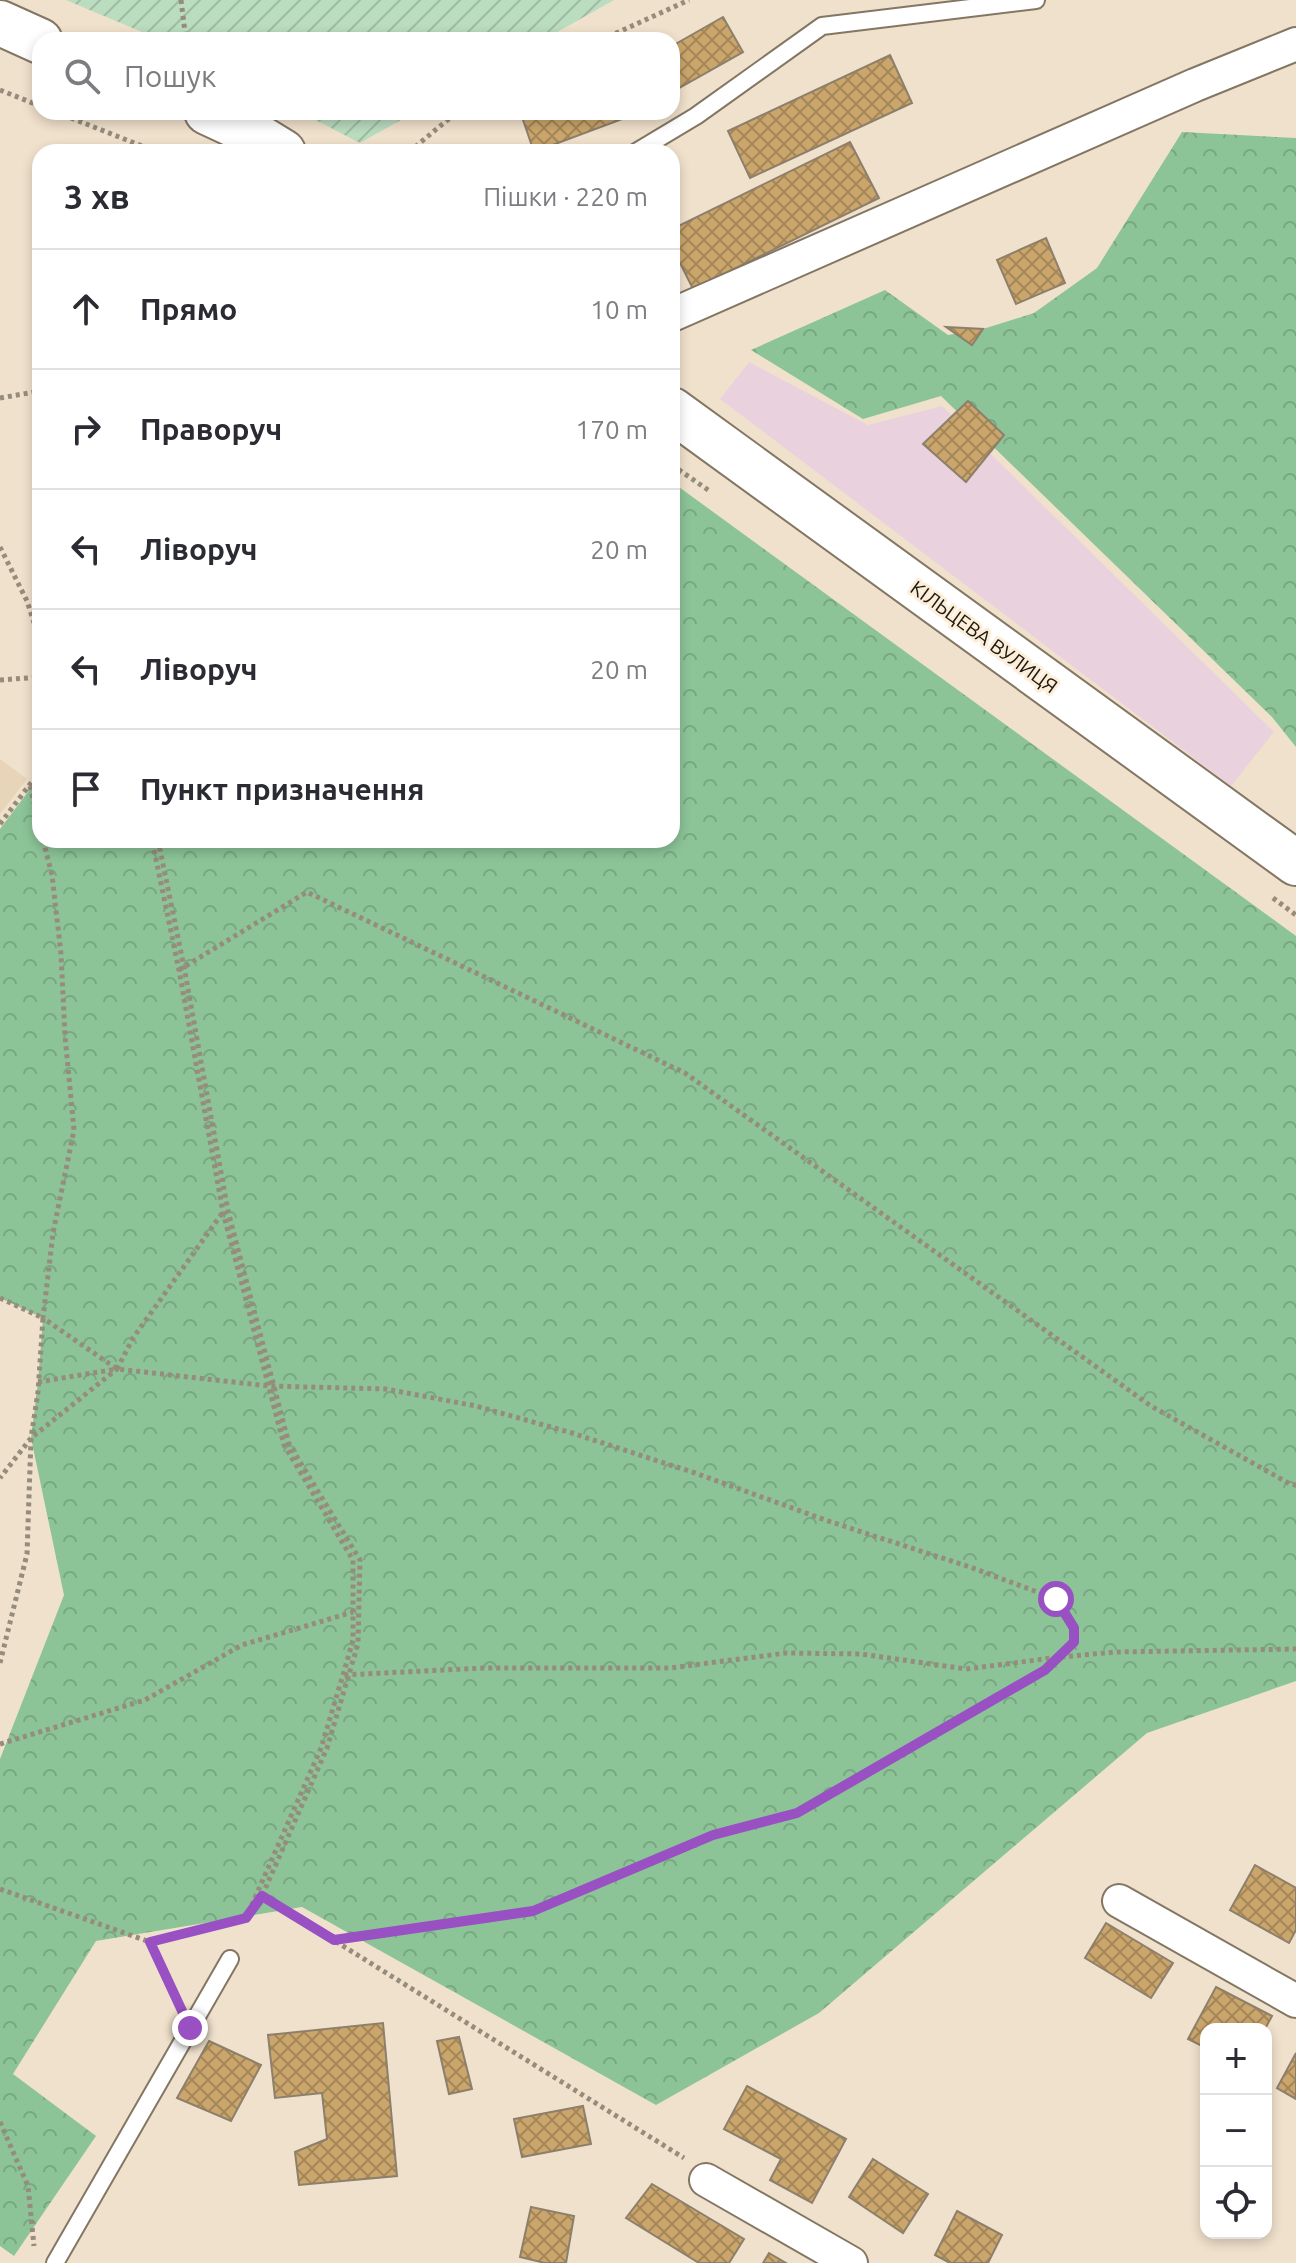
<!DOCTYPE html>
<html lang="uk">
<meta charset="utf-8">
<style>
body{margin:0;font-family:Ubuntu,sans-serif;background:#f7f7f7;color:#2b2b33}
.controls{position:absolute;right:24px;bottom:24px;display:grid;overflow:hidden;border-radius:16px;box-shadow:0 4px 12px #0003}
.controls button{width:72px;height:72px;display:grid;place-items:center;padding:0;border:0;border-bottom:2px solid #e1e1e2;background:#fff;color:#2b2b33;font:40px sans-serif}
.stop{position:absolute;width:24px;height:24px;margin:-18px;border:6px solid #9950c3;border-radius:50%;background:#fff}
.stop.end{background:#9950c3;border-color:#fff;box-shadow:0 2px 8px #0008}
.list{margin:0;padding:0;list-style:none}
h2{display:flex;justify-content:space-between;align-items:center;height:104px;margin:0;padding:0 32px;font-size:34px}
h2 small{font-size:26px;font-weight:400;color:#7c7c81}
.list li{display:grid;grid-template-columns:52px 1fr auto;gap:24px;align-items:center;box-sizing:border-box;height:120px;padding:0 32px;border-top:2px solid #e1e1e2}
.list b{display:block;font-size:30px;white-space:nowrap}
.list em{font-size:26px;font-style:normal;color:#7c7c81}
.icon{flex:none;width:44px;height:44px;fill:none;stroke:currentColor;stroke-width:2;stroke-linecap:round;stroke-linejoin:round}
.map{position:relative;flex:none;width:1296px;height:2263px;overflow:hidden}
.search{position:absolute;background:#fff;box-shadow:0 4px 12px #0003;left:32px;top:32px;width:648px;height:88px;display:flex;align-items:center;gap:20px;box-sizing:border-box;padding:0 28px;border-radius:24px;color:#7c7c81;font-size:30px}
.panel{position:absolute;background:#fff;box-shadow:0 4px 12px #0003;left:32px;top:144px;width:648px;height:704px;border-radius:24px}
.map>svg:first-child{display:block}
</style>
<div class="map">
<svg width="1296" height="2263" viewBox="0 0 1296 2263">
<defs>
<pattern id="forest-crowns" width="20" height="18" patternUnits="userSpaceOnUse" patternTransform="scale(2)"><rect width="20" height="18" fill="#8cc497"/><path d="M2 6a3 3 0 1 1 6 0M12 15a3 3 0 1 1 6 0" fill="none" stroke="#78a881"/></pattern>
<pattern id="garden-furrows" width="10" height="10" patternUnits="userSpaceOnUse" patternTransform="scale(2)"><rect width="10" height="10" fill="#badcbf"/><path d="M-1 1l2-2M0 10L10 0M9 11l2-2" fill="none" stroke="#9fbca3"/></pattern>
<pattern id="building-cross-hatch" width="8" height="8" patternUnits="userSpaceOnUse" patternTransform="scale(2)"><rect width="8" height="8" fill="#cba66c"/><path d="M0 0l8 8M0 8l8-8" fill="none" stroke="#a48657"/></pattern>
</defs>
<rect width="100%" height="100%" fill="#f0e1cc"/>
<path fill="#e9d2de" d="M749 362 868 425 942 406 1274 732 1231 786 720 399Z"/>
<path fill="#e8d5b9" d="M0 759 27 779 0 814Z"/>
<path fill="url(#forest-crowns)" d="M1182 132 1296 138V747L1272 717 941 396 863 419 751 350 885 290 948 335 983 329 1034 313 1097 268Z
M672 482 1296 936V1681L1147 1733 819 2013 656 2105 302 1907 96 1941 13 2074 96 2136 14 2256 0 2246V1759L64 1595 31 1438 38 1382 43 1318 0 1298V829L40 776V840H672Z"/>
<path fill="url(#garden-furrows)" d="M66 0H614L543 40H161Z
M300 112H415L360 143Z"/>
<path fill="url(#building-cross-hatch)" stroke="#8c7f6b" stroke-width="2" d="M723 17 743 52 672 92V46Z
M890 55 912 103 750 178 728 131Z
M527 112H622L625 118 534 152 521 114Z
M850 142 879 198 693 289 672 247V229Z
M1046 238 1065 283 1016 304 997 260Z
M946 327 983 329 972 345Z
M968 401 1004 435 966 482 923 444Z
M1255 1865 1296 1888V1930L1289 1943 1230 1910Z
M1106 1923 1173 1963 1151 1998 1085 1958Z
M1216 1987 1272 2016 1265 2029H1206V2048L1188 2039Z
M383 2023 397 2176 299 2185 295 2152 327 2139 322 2093 275 2098 268 2035Z
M459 2037 472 2089 449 2094 437 2041Z
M209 2041 261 2065 231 2121 177 2098Z
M1296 2053V2099L1277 2088Z
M747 2086 846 2139 812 2203 770 2180 781 2159 724 2129Z
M583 2106 591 2144 522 2157 514 2119Z
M873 2159 928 2194 903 2233 849 2197Z
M652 2184 744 2239 729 2263H699L626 2218Z
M531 2207 574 2216 566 2263H545L520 2257Z
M957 2211 1002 2235 988 2263H950L935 2255Z
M769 2253 786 2263H763Z"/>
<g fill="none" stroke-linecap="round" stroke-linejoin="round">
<defs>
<path id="lane" d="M636 152 696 116 822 26 1036 0
M55 2263 230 1959"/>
<path id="street" d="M672 315 1195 85 1296 44
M1119 1901 1296 2001
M706 2180 851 2263"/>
<path id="secondary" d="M0 23 40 41
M207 112 252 133 283 152
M672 410 1296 863"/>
</defs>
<use href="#lane" stroke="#837663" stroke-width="20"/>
<use href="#street" stroke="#837663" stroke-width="36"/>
<use href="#secondary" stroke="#837663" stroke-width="48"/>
<path stroke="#968c7c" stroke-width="5" stroke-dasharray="4 4" stroke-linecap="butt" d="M181 0 186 40
M601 40 689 0
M0 90 40 106
M56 112 157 152
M409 152 457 112
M0 398 40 391
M672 465 711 492
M0 547 27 601 40 641
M0 680 40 677
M30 786 40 828
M0 824 40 771
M43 840 52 875 61 954 65 1036 74 1130 53 1233 43 1318 117 1369 269 1386 386 1389 476 1406 572 1433 695 1473 831 1522 970 1567 1056 1599 1074 1628V1642L1060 1657
M158 840 184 967 228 1211 289 1444 360 1560 358 1644 327 1748 262 1896 251 1911
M1273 898 1296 915
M179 970 307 892 685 1073 1151 1406 1290 1484 1296 1485
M0 1298 43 1318 38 1392 31 1438 0 1478
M38 1382 117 1369 133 1338 223 1212
M1061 1657 1116 1652 1296 1649
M0 1663 27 1554 31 1438 117 1369
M0 1744 145 1700 242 1645 353 1612
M0 1889 150 1942 246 1918 321 1748 343 1675 353 1640V1560L284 1445 223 1212 179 970 152 840
M261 1895 684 2158
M334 1940 533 1911 713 1835 797 1813 1045 1670 1060 1657 966 1669 861 1654 786 1653 670 1668H484L343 1675
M150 1942 176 1999
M0 2122 28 2186 34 2246"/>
<use href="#lane" stroke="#fff" stroke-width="16"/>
<use href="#street" stroke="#fff" stroke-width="32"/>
<use href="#secondary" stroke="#fff" stroke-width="44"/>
</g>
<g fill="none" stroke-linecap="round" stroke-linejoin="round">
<path stroke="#9950c3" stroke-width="10" d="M190 2028 150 1942 246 1918 262 1896 334 1940 533 1911 713 1835 797 1813 1045 1670 1074 1642V1628L1056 1599"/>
</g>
<g text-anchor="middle" stroke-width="6" stroke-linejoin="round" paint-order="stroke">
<g font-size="20" fill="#1e1911" stroke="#fdeed9">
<text transform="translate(984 637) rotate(36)" y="7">КІЛЬЦЕВА ВУЛИЦЯ</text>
</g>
</g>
</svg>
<div class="controls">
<button>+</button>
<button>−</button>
<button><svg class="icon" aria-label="locate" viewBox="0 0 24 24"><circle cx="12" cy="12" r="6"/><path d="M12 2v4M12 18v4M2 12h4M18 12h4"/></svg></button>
</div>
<div class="stop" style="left:1056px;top:1599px"></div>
<div class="stop end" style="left:190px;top:2028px"></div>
<div class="search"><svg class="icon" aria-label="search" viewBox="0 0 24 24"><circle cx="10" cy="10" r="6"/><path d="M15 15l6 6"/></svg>Пошук</div>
<section class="panel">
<h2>3 хв<small>Пішки · 220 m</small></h2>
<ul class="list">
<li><svg class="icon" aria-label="ahead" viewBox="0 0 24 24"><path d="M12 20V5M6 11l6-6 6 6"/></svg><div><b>Прямо</b></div><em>10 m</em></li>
<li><svg class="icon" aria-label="right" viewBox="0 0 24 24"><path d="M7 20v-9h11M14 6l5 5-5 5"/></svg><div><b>Праворуч</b></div><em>170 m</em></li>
<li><svg class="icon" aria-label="left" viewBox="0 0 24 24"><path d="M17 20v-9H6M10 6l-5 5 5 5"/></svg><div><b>Ліворуч</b></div><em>20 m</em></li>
<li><svg class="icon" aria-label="left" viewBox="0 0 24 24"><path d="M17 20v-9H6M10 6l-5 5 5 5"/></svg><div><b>Ліворуч</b></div><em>20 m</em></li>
<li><svg class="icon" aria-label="arrive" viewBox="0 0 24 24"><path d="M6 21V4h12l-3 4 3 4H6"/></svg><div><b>Пункт призначення</b></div></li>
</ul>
</section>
</div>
